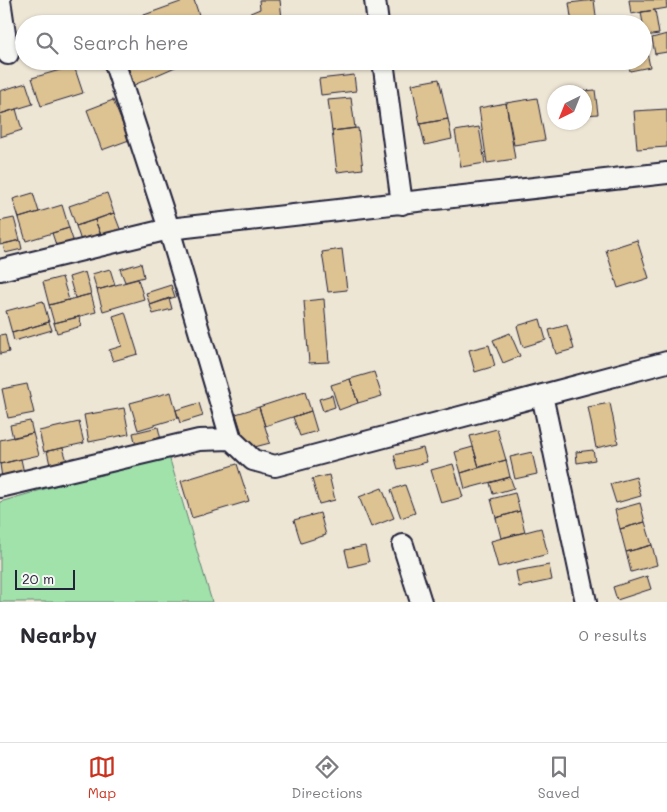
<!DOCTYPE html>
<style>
body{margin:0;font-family:Mali,sans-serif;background:#f2f2f3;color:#2b2b33}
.compass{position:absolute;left:547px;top:85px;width:45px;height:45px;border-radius:50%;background:#fff;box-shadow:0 1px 4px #0004;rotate:223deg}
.scale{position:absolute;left:15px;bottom:12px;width:60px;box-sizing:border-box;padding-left:5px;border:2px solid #22223b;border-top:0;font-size:14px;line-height:18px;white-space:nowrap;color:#22223b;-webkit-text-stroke:4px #f6f6f2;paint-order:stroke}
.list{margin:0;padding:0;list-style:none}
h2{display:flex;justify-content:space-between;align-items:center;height:65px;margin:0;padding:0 20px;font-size:21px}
h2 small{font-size:16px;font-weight:400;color:#7c7c81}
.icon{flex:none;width:28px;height:28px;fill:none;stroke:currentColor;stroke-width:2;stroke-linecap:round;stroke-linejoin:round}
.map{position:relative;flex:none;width:667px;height:602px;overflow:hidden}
.search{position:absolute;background:#fff;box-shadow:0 1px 4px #0004;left:15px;right:15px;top:15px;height:55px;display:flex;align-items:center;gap:12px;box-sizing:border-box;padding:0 18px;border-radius:28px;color:#7c7c81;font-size:19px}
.sheet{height:140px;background:#fff}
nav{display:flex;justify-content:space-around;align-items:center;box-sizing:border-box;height:70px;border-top:1px solid #e1e1e2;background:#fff;font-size:14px;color:#7c7c81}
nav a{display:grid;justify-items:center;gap:2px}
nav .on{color:#c8321e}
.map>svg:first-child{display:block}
</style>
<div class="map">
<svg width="667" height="602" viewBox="0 0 667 602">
<rect width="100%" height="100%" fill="#eee6d5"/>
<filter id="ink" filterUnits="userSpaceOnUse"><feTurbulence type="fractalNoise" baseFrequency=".02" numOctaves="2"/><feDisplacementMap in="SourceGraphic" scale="10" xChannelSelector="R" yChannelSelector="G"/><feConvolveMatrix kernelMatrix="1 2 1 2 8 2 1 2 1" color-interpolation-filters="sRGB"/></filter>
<g filter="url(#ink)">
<path fill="#a1e2ab" stroke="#628273" d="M168 453 212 602H0V502Z"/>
<path fill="#ddc292" stroke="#22223b" d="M186 0H194L202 24H119Z
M259 0H280L282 19 272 24H224L260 9Z
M594 0 597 24H572L569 3Z
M629 0H666L667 8 631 14Z
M655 10 659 34 645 36 641 12Z
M667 34V52L655 54 652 38Z
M647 52 650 67 630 71 628 61H643V53Z
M126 61H189L134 85Z
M74 66 83 93 41 106 32 78Z
M354 75 356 91 321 95 319 79Z
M439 79 448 119 420 124 412 84Z
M26 83 33 104 0 114V91Z
M595 90 598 114 584 115V92H574Z
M351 98 355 128 332 131 328 100Z
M537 98 545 140 514 145 506 103Z
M113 100 129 140 102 150 87 110Z
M506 103 515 159 487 163 479 108Z
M16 109 22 130 0 137V114Z
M667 109V147L637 149 634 111Z
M448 119 452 139 425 145 420 124Z
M479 127 485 163 461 167 455 131Z
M358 128 363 169 337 172 332 131Z
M33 193 39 212 19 218 13 199Z
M107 193 114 213 76 226 69 206Z
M62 205 69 228 26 241 19 218Z
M114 213 122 234 103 241 95 220Z
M14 218 20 240 0 245V221Z
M95 220 102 237 82 244 76 226Z
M69 228 74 243 57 248 52 233Z
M20 240 22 249 5 253 3 244Z
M637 240 649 278 618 288 606 250Z
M342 249 347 290 328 292 322 252Z
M141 263 144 277 125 282 120 269Z
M110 269 115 285 97 290 92 274Z
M85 272 91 294 75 298 69 277Z
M62 277 69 300 49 305 43 282Z
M138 279 144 299 103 311 97 290Z
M171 285 175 297 150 305 146 293Z
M91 294 96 312 54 323 49 305Z
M169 298 172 309 153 314 150 305Z
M324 299 329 362 309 363 304 301Z
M43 301 49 322 12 333 6 311Z
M125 312 138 354 113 361 109 350 122 346 113 316Z
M79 317 82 326 57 333 54 323Z
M540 319 546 340 523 347 517 326Z
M49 322 52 330 14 341 12 333Z
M567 325 574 349 556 354 549 330Z
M510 333 520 356 503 363 493 340Z
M5 334 9 352 0 354V335Z
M489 345 495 366 475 372 469 350Z
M374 372 382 396 358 403 350 379Z
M350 379 358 403 339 410 331 385Z
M27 384 34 413 8 418 2 389Z
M171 392 178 418 138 430 130 403Z
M305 392 311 411 265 426 259 407Z
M332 395 335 407 323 411 319 399Z
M199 403 203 416 180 423 176 410Z
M610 403 618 443 596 448 588 407Z
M259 407 270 443 247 449 236 414Z
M124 408 129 434 89 442 84 415Z
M311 411 317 431 300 436 293 417Z
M30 421 33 433 13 438 10 425Z
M79 422 84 443 44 452 39 431Z
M158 427 161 440 136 446 133 433Z
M497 429 506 460 479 467 470 436Z
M33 433 39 455 0 464V440Z
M473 447 479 467 461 473 455 452Z
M63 448 67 461 50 465 47 451Z
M423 448 427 462 398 469 394 455Z
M593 450 595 460 577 463 576 452Z
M532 452 537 474 515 479 510 457Z
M21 459 24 473 2 478 0 464Z
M506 460 510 477 465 489 461 473Z
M237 464 249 501 192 518 181 481Z
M453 464 463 497 441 503 431 470Z
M329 475 335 500 319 504 312 479Z
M510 477 514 488 493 494 490 483Z
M636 477 641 496 616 503 610 484Z
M405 485 415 513 401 518 391 490Z
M382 488 394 518 371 527 359 497Z
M515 493 520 511 496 518 491 499Z
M640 503 645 522 620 529 615 510Z
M520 511 525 532 501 538 496 518Z
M320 513 326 535 301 543 294 520Z
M645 522 652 545 626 552 620 529Z
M541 528 548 554 498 567 491 541Z
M652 545 657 565 631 572 626 552Z
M365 546 369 562 349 567 345 550Z
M549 565 552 580 519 587 516 571Z
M647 576 651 589 617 600 613 587Z"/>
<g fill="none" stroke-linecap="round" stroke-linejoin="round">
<defs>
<path id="street" d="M0 0 8 54
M375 0 378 24
M114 61 169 229 231 439
M383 61 402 204
M0 270 169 229 667 173
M542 395 586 602
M0 487 199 440 231 439 253 460 275 466 667 362
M403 545 421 602"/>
</defs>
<use href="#street" stroke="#22223b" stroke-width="24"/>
<use href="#street" stroke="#f6f6f2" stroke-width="20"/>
</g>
</g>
</svg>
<svg class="compass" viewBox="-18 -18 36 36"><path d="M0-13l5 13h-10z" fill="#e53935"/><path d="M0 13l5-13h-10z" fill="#7c7c81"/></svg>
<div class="scale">20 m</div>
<div class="search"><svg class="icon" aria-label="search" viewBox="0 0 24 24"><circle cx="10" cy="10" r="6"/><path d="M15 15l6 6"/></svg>Search here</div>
</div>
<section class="sheet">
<h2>Nearby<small>0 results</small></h2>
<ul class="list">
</ul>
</section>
<nav>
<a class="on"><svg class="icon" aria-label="map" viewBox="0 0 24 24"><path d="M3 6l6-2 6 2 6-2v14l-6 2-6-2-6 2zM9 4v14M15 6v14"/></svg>Map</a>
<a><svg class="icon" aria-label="directions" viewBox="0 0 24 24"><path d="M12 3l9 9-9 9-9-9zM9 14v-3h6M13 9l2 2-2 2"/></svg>Directions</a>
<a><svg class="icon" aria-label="saved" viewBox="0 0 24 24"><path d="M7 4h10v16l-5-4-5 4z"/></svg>Saved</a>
</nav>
